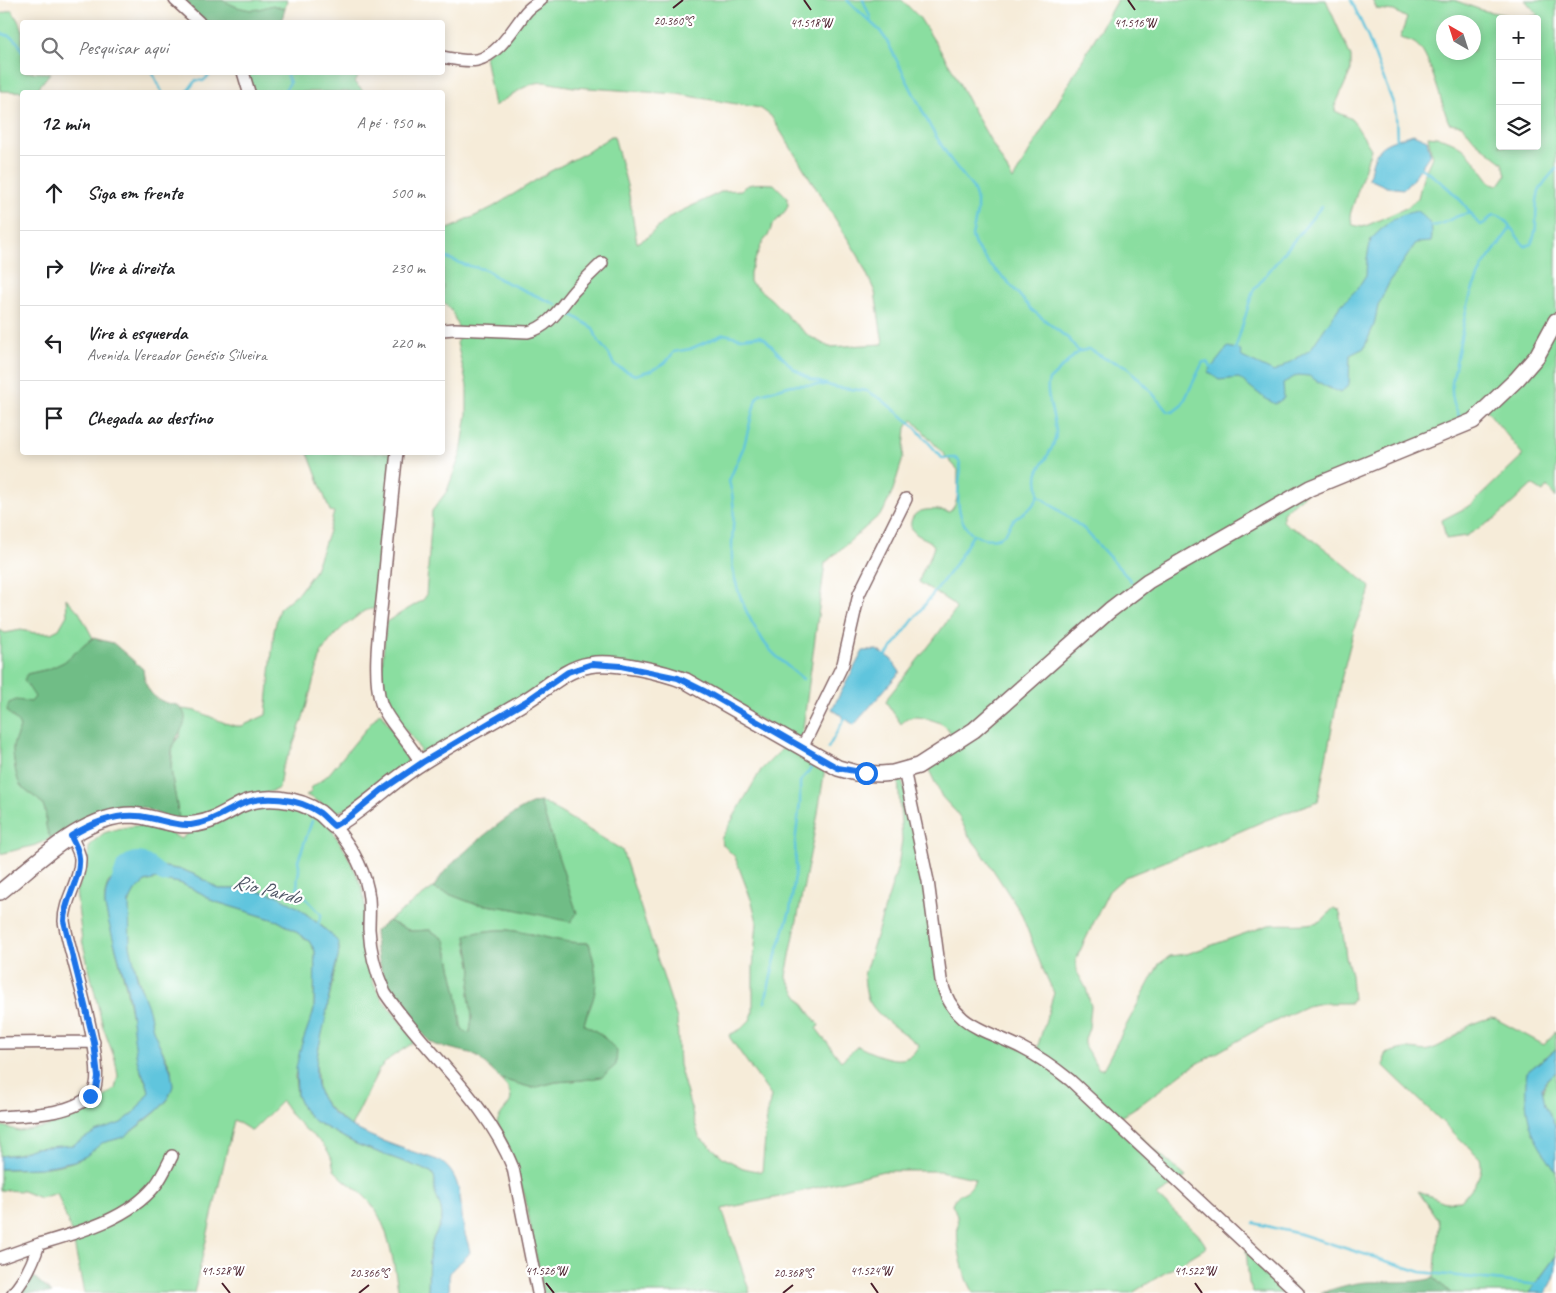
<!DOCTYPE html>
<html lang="pt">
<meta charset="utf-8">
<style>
body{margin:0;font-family:Caveat,sans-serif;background:#f6f6f6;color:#202124}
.controls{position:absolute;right:15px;top:15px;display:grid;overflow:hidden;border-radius:5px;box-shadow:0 2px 12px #0003}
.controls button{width:45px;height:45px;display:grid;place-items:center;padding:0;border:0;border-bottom:1px solid #e0e0e0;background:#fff;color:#202124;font:25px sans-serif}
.compass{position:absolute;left:1436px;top:15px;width:45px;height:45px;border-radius:50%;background:#fff;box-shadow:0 2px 12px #0003;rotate:321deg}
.stop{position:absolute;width:15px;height:15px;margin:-11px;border:4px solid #1a73e8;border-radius:50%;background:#fff}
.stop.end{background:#1a73e8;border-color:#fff;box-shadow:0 1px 5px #0008}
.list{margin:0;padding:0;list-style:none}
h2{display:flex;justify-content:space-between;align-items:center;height:65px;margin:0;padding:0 20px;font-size:21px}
h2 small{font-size:16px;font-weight:400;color:#757577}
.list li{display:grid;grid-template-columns:32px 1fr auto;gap:15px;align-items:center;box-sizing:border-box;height:75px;padding:0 20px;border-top:1px solid #e0e0e0}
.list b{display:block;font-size:19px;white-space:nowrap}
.list p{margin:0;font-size:16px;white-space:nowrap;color:#757577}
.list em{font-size:16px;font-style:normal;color:#757577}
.icon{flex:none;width:28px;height:28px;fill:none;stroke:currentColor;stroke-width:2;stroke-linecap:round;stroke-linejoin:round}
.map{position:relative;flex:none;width:1556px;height:1293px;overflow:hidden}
.search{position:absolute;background:#fff;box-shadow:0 2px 12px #0003;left:20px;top:20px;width:425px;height:55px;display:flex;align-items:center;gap:12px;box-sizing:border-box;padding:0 18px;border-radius:5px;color:#757577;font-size:19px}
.panel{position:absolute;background:#fff;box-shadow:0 2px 12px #0003;left:20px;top:90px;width:425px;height:365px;border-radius:5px}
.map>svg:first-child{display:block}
</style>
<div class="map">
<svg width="1556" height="1293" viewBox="0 0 1556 1293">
<rect width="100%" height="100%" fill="#fff"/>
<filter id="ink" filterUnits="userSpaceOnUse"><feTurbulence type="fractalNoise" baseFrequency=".02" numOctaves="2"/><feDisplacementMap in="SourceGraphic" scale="10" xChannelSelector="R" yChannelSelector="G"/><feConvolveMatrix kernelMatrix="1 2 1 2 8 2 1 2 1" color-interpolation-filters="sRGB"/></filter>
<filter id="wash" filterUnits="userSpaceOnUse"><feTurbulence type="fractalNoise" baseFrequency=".0096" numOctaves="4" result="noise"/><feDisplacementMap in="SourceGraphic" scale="20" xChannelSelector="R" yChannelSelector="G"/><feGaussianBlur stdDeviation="1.12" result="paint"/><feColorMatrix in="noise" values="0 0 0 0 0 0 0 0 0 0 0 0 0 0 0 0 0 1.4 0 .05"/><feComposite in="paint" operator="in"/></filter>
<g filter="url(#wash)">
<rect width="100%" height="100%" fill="#f6ecd9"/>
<path fill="#8adea0" stroke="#6a7e66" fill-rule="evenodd" d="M222 0H287L285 9C269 3 272 8 257 10 245 11 233 6 222 0Z
M536 0H902L919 17 951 67 972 108 1013 180 1117 0H1326L1351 57V70L1335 106V111L1352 119 1371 149 1350 215 1353 225 1362 227 1368 225 1408 207 1418 198 1423 177 1432 157 1428 136C1464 139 1471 157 1491 183L1499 185 1506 175 1503 163 1475 141 1462 125 1449 123C1441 104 1432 60 1418 46 1413 41 1407 40 1400 38L1407 18 1394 11 1377 9 1372 0H1454L1481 10 1522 18 1538 15 1525 0H1556V498L1547 486 1543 492 1532 485 1496 518 1466 536 1446 539 1442 520 1471 505 1523 455 1484 407 1473 419 1322 480 1283 512V521C1290 529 1301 531 1309 537 1329 551 1352 570 1370 587L1368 596 1355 626 1341 680 1318 801 1266 820 1213 843 1125 877 1109 891 1076 959 1077 972 1086 988 1091 1006 1089 1028 1085 1039V1047L1099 1069H1103L1159 964 1170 956 1187 954 1269 925C1284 923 1311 927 1322 920 1327 917 1329 911 1334 908L1339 911 1341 917 1346 957 1351 974 1353 1000 1351 1003H1322L1307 1006 1292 1013 1253 1032 1185 1071 1144 1102 1119 1118 1186 1177 1157 1196 1198 1234 1207 1247 1132 1293H974C965 1278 960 1260 958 1243 956 1227 961 1220 952 1204 957 1190 971 1196 975 1178L939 1171H883L779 1197 722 1209 750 1293H543L525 1197 505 1139 497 1123C502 1104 523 1105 501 1079L533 1088 556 1082 583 1080 602 1035 584 1024C586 1015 590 1010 592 1002 599 981 595 964 589 943 561 944 535 933 508 930 495 929 481 932 469 934L466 937 472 970 469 994 472 1017 470 1032 468 1033 464 1032 461 1026 457 993 445 940 430 930 411 931 388 921 433 888 472 903 514 909 577 913 540 802 545 803 558 811 622 850 677 1019 679 1065 699 1137 724 1158 743 1168 762 1172 767 1116 771 1096 730 1038 729 1035 741 1029 750 1020 753 1013V968L757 922 752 902 735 857 723 845 721 839 761 770 784 747 825 768 817 819 786 976 795 992 818 1024 819 1026 816 1028 841 1061 858 1046C869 1052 896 1064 908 1057 913 1055 916 1050 919 1045 904 1033 878 1018 869 1001 865 993 865 984 864 975L898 866 902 840 898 778 901 776 921 854 938 981 963 1020 1035 1055 1054 993 1041 965 1021 913 981 851 969 836 957 813 942 797 928 768 953 741C952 736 950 730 946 727 940 721 923 717 915 717 909 717 905 720 901 724L886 702 888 697 932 642 956 609 953 604 919 582C922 568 931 559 934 546 929 538 922 539 915 533 912 530 910 526 911 522 914 506 937 509 949 512 961 503 957 484 958 470L913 420 909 423 906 428 903 458 893 490 883 512 825 563 802 736 799 738 670 677 592 666 417 768 420 751 419 748C412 736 401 726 393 714 376 688 384 651 386 622L423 600 426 596 432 511 447 491 461 453 467 414V386L457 343 459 330 452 311 443 301V231L458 225 466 219 471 218 493 207 549 172 589 151 611 136H614L628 189 637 243 646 238 671 216 723 191 741 190C748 181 764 184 774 184L787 197 788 205 786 210 772 226 768 236 762 243 750 272V282L772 300 794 323 809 336 829 347 883 344 875 292 859 257 771 116 760 108 677 94 574 87 544 82 535 83 523 88 494 106 485 56ZM1500 19H1537V146H1500ZM1444 22H1474V52H1444Z
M12 10 22 28V72L50 73 38 88 37 92 0 91V14Z
M247 73H355L358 78 354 82 364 92H255Z
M308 453H392L376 608 364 611 343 627 334 636 322 651 303 718 292 748 282 768 279 788 273 791 254 796 217 815 179 820 171 770 173 744 180 736 183 712 182 709 197 711 225 723 235 726H242L266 715 274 631 279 609 299 592 314 572 328 534 334 512 330 511Z
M66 598 79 612 93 638 64 662 49 669 27 674 36 697 31 702 11 716 17 720 20 727C18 734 13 742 13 749 13 757 16 782 22 787 28 794 38 797 43 805 49 817 42 826 51 838L36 845 0 854V630L5 633 21 630 35 633H51L59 629 67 615Z
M380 712 410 755 406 764 347 809 337 812 332 816 324 809 321 803 306 795 312 792 311 788 328 775Z
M257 803 294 805 329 825 347 854 357 875 363 890 365 905V951L373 982 382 999 416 1041 390 1058 379 1069 351 1127 348 1125 329 1108 322 1099 318 1090 316 1062 339 949 338 942 323 927 300 909 277 895 246 889H218L198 876 183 870 144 863H137L124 869 108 883 105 894V907L126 987 133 1024 137 1059 142 1075 147 1084 149 1092 134 1113 121 1123 73 1146 34 1148 18 1154 0 1156V1125L19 1131 45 1127 82 1115 115 1089 118 1076 115 1059 103 1027 82 940 76 891 87 867 89 847 94 841 104 833 117 829 133 826 155 825 181 839 190 832 203 829Z
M156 879 180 883 201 893 213 901 278 921 292 929 309 941 315 951 314 1010 295 1076 297 1095 303 1109 314 1121 356 1144 431 1172C437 1178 434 1183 435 1190 436 1199 442 1206 442 1216 441 1226 435 1233 432 1242 427 1258 429 1276 428 1293H399C393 1263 390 1226 369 1201 359 1189 344 1182 334 1170 330 1142 315 1141 299 1123 292 1117 287 1109 282 1101L252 1131 234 1120 194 1293H84L72 1234 57 1193 40 1198 23 1191 0 1190V1169C25 1169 64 1169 85 1156 92 1152 96 1146 103 1142 109 1140 116 1140 122 1137 130 1134 164 1107 168 1099 170 1095 172 1073 171 1069 166 1056 158 1044 153 1031 151 1024 151 1016 148 1009 138 978 103 887 156 879Z
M1491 1018 1496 1019 1544 1045 1556 1031V1049L1527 1072 1535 1137 1556 1172V1256L1529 1293H1451L1434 1278 1439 1227 1438 1220 1418 1191 1445 1202 1461 1201C1471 1189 1485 1175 1480 1158L1384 1066 1385 1054C1391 1052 1398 1050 1404 1049 1414 1048 1423 1053 1432 1049 1455 1041 1463 1023 1491 1018Z
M1556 1072V1127C1543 1107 1534 1089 1556 1072Z
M1246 1249 1301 1293H1253L1249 1283Z"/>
<path fill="#6fbd86" stroke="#5c6e58" d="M184 0H222L237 7 251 10 259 9 273 5 285 9 281 22H202Z
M93 638 113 643 143 669C145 692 155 702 177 705 196 718 176 734 173 746 167 771 177 796 179 820L163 816 142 807 123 809 51 838C42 826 49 817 43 805 38 797 28 794 22 787 16 782 13 757 13 749 13 742 18 734 20 727 17 719 11 717 7 710L9 703 16 700 31 702 35 697 24 680 27 674 49 669 64 662Z
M540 802 577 913 571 922 514 909 472 903 433 888C437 883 440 877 444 872 460 855 518 803 540 802Z
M388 921 411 931 430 930 445 940 457 993 461 1026 464 1031 468 1033 470 1032 472 1017 469 994 472 970 466 936 469 934C481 932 495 929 508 930 535 933 561 944 589 943 594 963 600 981 592 1002 589 1010 586 1015 584 1024L602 1035 617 1051 616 1065 602 1077 583 1080 556 1082 533 1088 501 1079 479 1058 470 1053 436 1045 429 1041 386 987 376 950 375 931Z
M34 1277 52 1293H8Z
M1434 1278 1451 1293H1321C1336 1288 1351 1283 1367 1282 1389 1281 1412 1284 1434 1278Z"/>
<path fill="#60c5dd" stroke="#557284" d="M1413 134 1427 140 1430 154 1413 179 1404 189 1387 187 1369 179C1375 143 1381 145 1413 134Z
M1417 211C1430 221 1434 226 1431 242L1416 243 1389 283 1378 306 1374 325 1364 348 1350 355 1349 385 1340 393 1325 386 1309 376 1298 375 1283 383 1284 398 1275 404 1263 397 1239 378 1219 380 1208 372 1228 347 1240 350 1242 357 1274 372 1310 350 1340 306 1357 289 1366 275 1367 258 1371 239 1389 222 1404 214Z
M877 650 891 659 900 672 854 725 832 709 863 651Z
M137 863 183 870 198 876 218 889H246L277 895 300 909 332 935 338 942 339 949 338 958C331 978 329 1000 325 1021 320 1044 312 1067 318 1089 328 1130 405 1148 440 1161 464 1177 459 1204 464 1229 465 1237 469 1244 470 1252 465 1261 455 1264 450 1273 448 1278 450 1287 449 1293H428C429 1276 427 1258 432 1242 435 1233 441 1226 442 1216 442 1206 436 1199 435 1190 434 1183 437 1178 431 1172L356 1144 314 1121 303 1109 297 1095 296 1068 301 1046 314 1010 315 951 309 941 292 929 278 921 213 901 201 893 180 883 156 879 145 882 135 891 129 902 130 945 138 981 149 1010 153 1030 171 1071 173 1086 168 1099 159 1109 124 1137 102 1143 86 1156 74 1161 41 1168 0 1169V1156L18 1154 34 1148 73 1145 95 1132 121 1123 134 1113 149 1092C148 1082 140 1072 137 1060 133 1036 132 1012 127 988 120 961 111 934 105 907 104 880 115 874 137 863Z
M1556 1049V1072L1546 1081 1542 1088 1545 1105 1556 1127V1172C1549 1161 1541 1150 1535 1138 1526 1119 1524 1092 1527 1072Z
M1556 1256C1556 1275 1556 1277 1546 1293H1529Z"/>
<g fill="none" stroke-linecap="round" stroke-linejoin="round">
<path stroke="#60c5dd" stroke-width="2.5" d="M847 0 880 31 887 41 931 128 950 159 973 188 977 200V212L972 236 975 245 990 265 1008 282 1032 310 1070 340 1079 352
M863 0 871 19
M1351 0 1367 35 1393 103 1396 115 1397 142
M0 33C12 36 19 40 22 52
M152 72 162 92
M187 92 196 80 203 81 213 72
M283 92 290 83 286 72
M1418 167C1435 175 1450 189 1463 203 1469 210 1473 219 1480 225L1485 223 1493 215C1508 215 1514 236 1525 246L1531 244C1540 228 1533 209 1539 192 1542 183 1550 176 1556 169
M1429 226C1444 227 1456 212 1472 214
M442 256 465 265 487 270 499 279 557 305
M564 310 593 328 598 341 609 354 614 365 635 375 652 370 665 363 674 352 690 349 724 334 741 338 759 336 764 338 793 368 810 379 834 387 867 391 881 399 914 426 942 458H955L959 461C963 469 959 475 959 483 957 497 958 516 966 527 973 537 985 540 997 538 1008 536 1007 526 1014 520 1023 511 1034 509 1038 496 1040 488 1035 481 1038 473 1043 459 1056 448 1056 432 1055 416 1044 392 1049 380L1078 352 1089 349 1106 359 1126 366 1149 389 1167 411 1173 412 1182 405 1203 362H1207L1211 367H1214
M1235 350 1253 291 1322 206
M1460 418C1454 406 1451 397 1452 383L1466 311 1473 288 1483 266 1510 229
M1038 495 1084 529 1131 581
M885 657 952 569 973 535
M803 679C790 668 773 656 764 642 748 619 732 584 732 557 731 528 738 510 729 481L744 446 756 399 760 394 792 385H824
M828 748 846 716
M312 821 298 861C302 871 295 879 298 890L321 914V917L317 926
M765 1002 776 955 790 911 796 868 795 843 800 802V782L816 762
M1254 1223 1300 1234 1421 1272 1539 1285"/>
<path stroke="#60c5dd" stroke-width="15" d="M117 887 124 866C141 850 150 868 164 875"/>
</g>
</g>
<g filter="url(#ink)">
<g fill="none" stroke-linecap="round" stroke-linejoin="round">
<defs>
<path id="minor" d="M175 0 199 22
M442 57C454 59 466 62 477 60 499 55 513 28 526 12 530 7 536 4 541 0
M243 72 249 92
M442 330 455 329 528 332C550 327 561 306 574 291 583 281 593 272 602 263
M397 452C392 495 388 539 384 582 381 616 371 671 381 703 387 721 411 744 421 763
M802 748 843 664 859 594 906 499
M904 770 928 881 941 980C953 1028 985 1029 1022 1048 1040 1057 1055 1068 1070 1080L1298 1293
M334 826C351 846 366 871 369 898 370 909 369 919 369 929 370 951 376 973 385 993 425 1053 486 1099 513 1168L538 1293
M0 1043 94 1042
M0 1117C27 1115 71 1115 91 1095 112 1075 68 952 64 921 64 899 81 880 80 858 79 851 74 843 71 836
M0 1258 39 1244
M13 1293C26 1278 33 1263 39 1244 79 1232 127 1220 155 1186 162 1177 167 1166 172 1156"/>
<path id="major" d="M0 892C37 863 82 815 132 815 153 816 173 828 195 824 212 822 225 813 240 805 264 794 298 798 320 813 325 817 329 822 334 826 361 811 384 788 410 770 448 744 489 724 527 700 547 688 565 669 589 665 613 660 663 672 686 681L838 768 856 773 881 774 893 773 918 766 974 730 1110 610 1148 581 1310 488 1473 421 1517 379 1537 356 1556 321"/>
</defs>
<use href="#minor" stroke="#866768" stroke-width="14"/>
<use href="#major" stroke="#866768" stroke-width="18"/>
<use href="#minor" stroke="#fff" stroke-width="11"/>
<use href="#major" stroke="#fff" stroke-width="15"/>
</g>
</g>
<g fill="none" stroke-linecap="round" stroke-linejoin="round" filter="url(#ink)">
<path stroke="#1a73e8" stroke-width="6" d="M90 1096 96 1088 98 1077 94 1042 64 921C64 899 81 880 79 858 79 850 74 843 71 836 95 821 122 811 150 818 164 821 176 826 191 825 210 823 223 813 240 805 263 794 298 798 320 813 325 817 329 822 334 826L349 817 382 790 423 762 528 700 568 672 592 664 621 666 678 678 706 692 838 768 866 773"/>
</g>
<path fill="none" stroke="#4a1f2b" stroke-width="2" d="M804 0 811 10M1128 0 1135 10M673 8 683 0M222 1283 230 1293M546 1283 554 1293M871 1283 878 1293M1195 1283 1202 1293M359 1293 369 1285M783 1293 793 1285"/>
<g text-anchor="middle" stroke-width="4.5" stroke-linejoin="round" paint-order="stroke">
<g font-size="21" font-style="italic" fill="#525969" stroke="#fff">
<text transform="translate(267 889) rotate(14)" y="7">Rio Pardo</text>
</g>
</g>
<g font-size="12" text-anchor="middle" fill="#4a1f2b" stroke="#fff" stroke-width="4.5" stroke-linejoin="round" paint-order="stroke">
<text x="673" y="25">20.360°S</text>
<text x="1135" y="27">41.516°W</text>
<text x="811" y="27">41.518°W</text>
<text x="222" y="1275">41.528°W</text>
<text x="546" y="1275">41.526°W</text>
<text x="871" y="1275">41.524°W</text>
<text x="1195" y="1275">41.522°W</text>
<text x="369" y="1277">20.366°S</text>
<text x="793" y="1277">20.368°S</text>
</g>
</svg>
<div class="controls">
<button>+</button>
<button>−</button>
<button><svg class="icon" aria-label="layers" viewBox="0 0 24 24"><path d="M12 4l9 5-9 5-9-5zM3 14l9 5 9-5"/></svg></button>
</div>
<svg class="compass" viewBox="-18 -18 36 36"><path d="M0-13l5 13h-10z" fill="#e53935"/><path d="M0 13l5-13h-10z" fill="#757577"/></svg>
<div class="stop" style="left:866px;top:773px"></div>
<div class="stop end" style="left:90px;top:1096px"></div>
<div class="search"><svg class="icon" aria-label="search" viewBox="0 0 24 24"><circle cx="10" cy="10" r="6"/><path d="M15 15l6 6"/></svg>Pesquisar aqui</div>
<section class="panel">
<h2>12 min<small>A pé · 950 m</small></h2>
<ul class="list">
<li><svg class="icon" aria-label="ahead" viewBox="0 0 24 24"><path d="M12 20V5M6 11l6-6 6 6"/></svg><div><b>Siga em frente</b></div><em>500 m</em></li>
<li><svg class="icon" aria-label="right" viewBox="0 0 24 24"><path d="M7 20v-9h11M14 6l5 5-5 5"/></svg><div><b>Vire à direita</b></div><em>230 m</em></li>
<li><svg class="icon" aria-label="left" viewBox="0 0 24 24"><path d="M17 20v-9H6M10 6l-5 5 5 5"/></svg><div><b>Vire à esquerda</b><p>Avenida Vereador Genésio Silveira</p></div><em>220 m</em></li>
<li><svg class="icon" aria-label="arrive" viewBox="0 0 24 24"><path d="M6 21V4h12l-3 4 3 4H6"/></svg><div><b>Chegada ao destino</b></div></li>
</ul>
</section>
</div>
